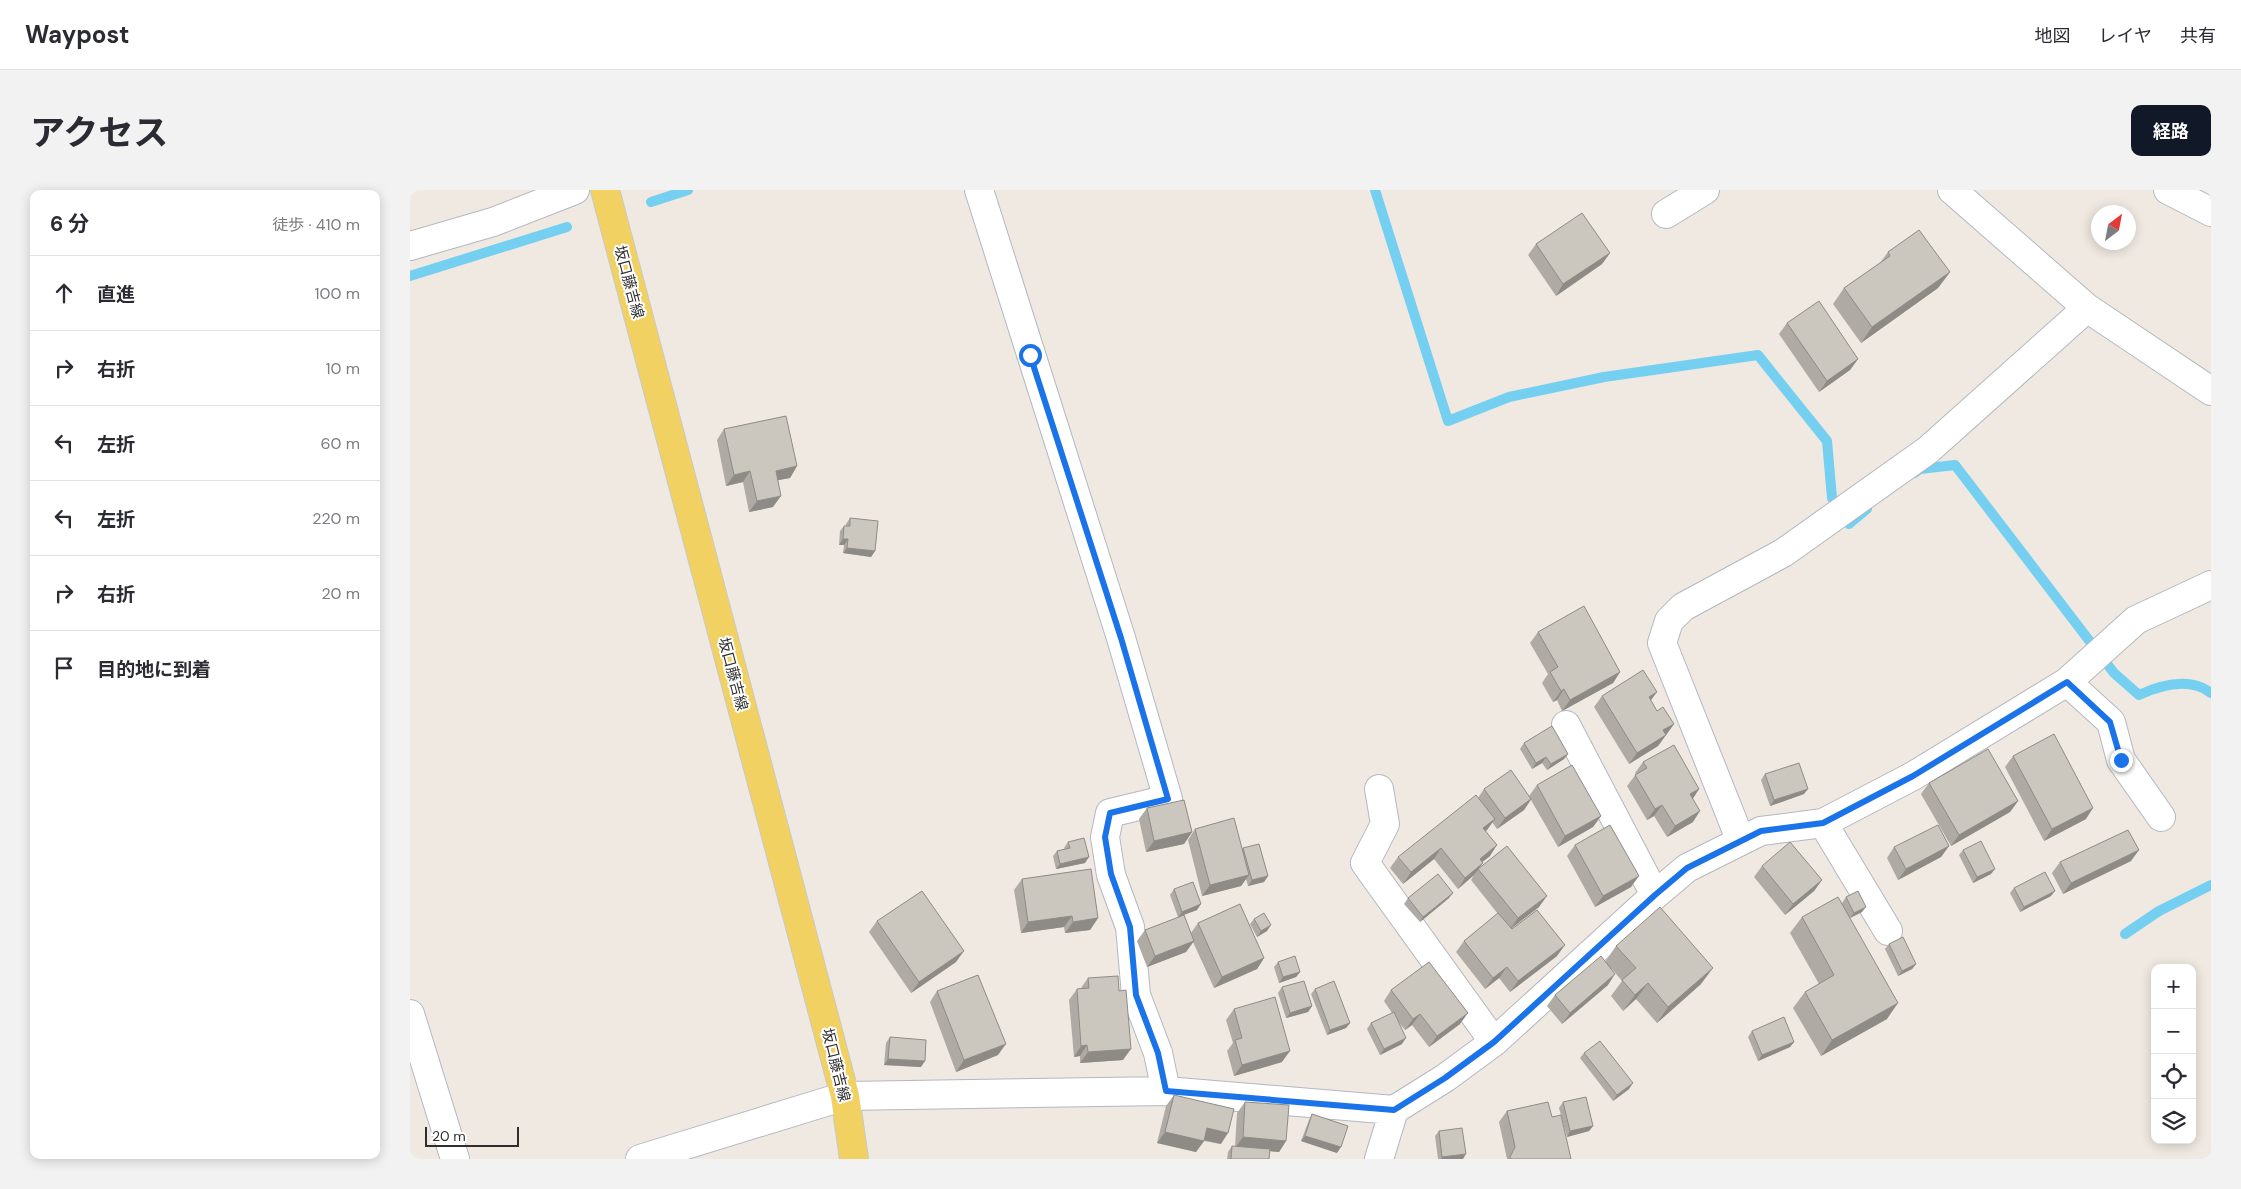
<!DOCTYPE html>
<html lang="ja">
<meta charset="utf-8">
<style>
body{margin:0;font-family:"DM Sans","Noto Sans JP",sans-serif;background:#f2f2f3;color:#2b2b33}
.controls{position:absolute;right:15px;bottom:15px;display:grid;overflow:hidden;border-radius:10px;box-shadow:0 2px 12px #0003}
.controls button{width:45px;height:45px;display:grid;place-items:center;padding:0;border:0;border-bottom:1px solid #e1e1e2;background:#fff;color:#2b2b33;font:25px sans-serif}
.compass{position:absolute;left:1681px;top:15px;width:45px;height:45px;border-radius:50%;background:#fff;box-shadow:0 2px 12px #0003;rotate:32deg}
.scale{position:absolute;left:15px;bottom:12px;width:94px;box-sizing:border-box;padding-left:5px;border:2px solid #2e2e2e;border-top:0;font-size:14px;line-height:18px;white-space:nowrap;color:#2e2e2e;-webkit-text-stroke:4px #fff;paint-order:stroke}
.stop{position:absolute;width:15px;height:15px;margin:-11px;border:4px solid #1a73e8;border-radius:50%;background:#fff}
.stop.end{background:#1a73e8;border-color:#fff;box-shadow:0 1px 5px #0008}
.list{margin:0;padding:0;list-style:none}
h2{display:flex;justify-content:space-between;align-items:center;height:65px;margin:0;padding:0 20px;font-size:21px}
h2 small{font-size:16px;font-weight:400;color:#7c7c81}
.list li{display:grid;grid-template-columns:32px 1fr auto;gap:15px;align-items:center;box-sizing:border-box;height:75px;padding:0 20px;border-top:1px solid #e1e1e2}
.list b{display:block;font-size:19px;white-space:nowrap}
.list em{font-size:16px;font-style:normal;color:#7c7c81}
.icon{flex:none;width:28px;height:28px;fill:none;stroke:currentColor;stroke-width:2;stroke-linecap:round;stroke-linejoin:round}
.map{position:relative;flex:none;width:1801px;height:969px;overflow:hidden;border-radius:10px}
header{display:flex;align-items:center;gap:30px;box-sizing:border-box;height:70px;padding:0 25px;background:#fff;border-bottom:1px solid #e1e1e2}
header strong{font-size:24px}
nav{display:flex;gap:28px;margin-inline-start:auto;font-size:18px}
.intro{display:flex;align-items:center;justify-content:space-between;box-sizing:border-box;height:120px;padding:0 30px}
h1{margin:0;font-size:35px}
.button{padding:12px 22px;border-radius:10px;background:#111827;color:#fff;font-size:18px;font-weight:700}
main{display:flex;gap:30px;padding:0 30px}
aside{flex:1;background:#fff;border-radius:10px;box-shadow:0 2px 12px #0003}
.map>svg:first-child{display:block}
</style>
<header>
<strong>Waypost</strong>
<nav><a>地図</a><a>レイヤ</a><a>共有</a></nav>
</header>
<div class="intro"><h1>アクセス</h1><a class="button">経路</a></div>
<main>
<aside>
<h2>6 分<small>徒歩 · 410 m</small></h2>
<ul class="list">
<li><svg class="icon" aria-label="ahead" viewBox="0 0 24 24"><path d="M12 20V5M6 11l6-6 6 6"/></svg><div><b>直進</b></div><em>100 m</em></li>
<li><svg class="icon" aria-label="right" viewBox="0 0 24 24"><path d="M7 20v-9h11M14 6l5 5-5 5"/></svg><div><b>右折</b></div><em>10 m</em></li>
<li><svg class="icon" aria-label="left" viewBox="0 0 24 24"><path d="M17 20v-9H6M10 6l-5 5 5 5"/></svg><div><b>左折</b></div><em>60 m</em></li>
<li><svg class="icon" aria-label="left" viewBox="0 0 24 24"><path d="M17 20v-9H6M10 6l-5 5 5 5"/></svg><div><b>左折</b></div><em>220 m</em></li>
<li><svg class="icon" aria-label="right" viewBox="0 0 24 24"><path d="M7 20v-9h11M14 6l5 5-5 5"/></svg><div><b>右折</b></div><em>20 m</em></li>
<li><svg class="icon" aria-label="arrive" viewBox="0 0 24 24"><path d="M6 21V4h12l-3 4 3 4H6"/></svg><div><b>目的地に到着</b></div></li>
</ul>
</aside>
<div class="map">
<svg width="1801" height="969" viewBox="0 0 1801 969">
<rect width="100%" height="100%" fill="#efe9e1"/>
<g fill="none" stroke-linecap="round" stroke-linejoin="round">
<path stroke="#75cff0" stroke-width="10" d="M965 0 1038 231 1099 207 1194 187 1348 165 1417 251 1422 308 1439 334 1457 319
M241 12 278 0
M0 86 157 37
M1504 283 1510 279 1545 275 1704 483 1729 505C1751 495 1780 487 1801 503
M1715 744 1749 721 1801 695"/>
<defs>
<path id="minor" d="M569 0 711 448 758 609 700 623 695 647 701 685 720 737 726 805 748 863 756 901
M1542 0 1677 118 1801 201
M1758 0 1801 22
M1256 24 1295 0
M0 56 83 32 165 0
M1657 492 1701 532 1711 570 1751 627
M1156 535 1245 705
M969 599 975 634 955 673 1084 852
M1413 633 1478 741
M1330 649 1252 453 1259 431 1273 417 1373 363 1518 260 1677 118
M0 824 45 969
M230 969 435 906 756 901 984 920 1035 888 1084 852 1245 705 1277 678 1351 641 1413 633 1503 586 1657 492 1726 430 1801 395
M969 969 984 920"/>
<path id="major" d="M195 0 435 906 444 969"/>
</defs>
<use href="#minor" stroke="#b4b7c1" stroke-width="30"/>
<use href="#major" stroke="#c9c9c9" stroke-width="30"/>
<use href="#minor" stroke="#fff" stroke-width="28"/>
<use href="#major" stroke="#f2d163" stroke-width="28"/>
</g>
<path fill="#afaba4" d="M1126 54 1200 63 1192 74 1146 106 1118 65Z
M1478 62 1540 82 1528 98 1451 153 1423 114 1434 98 1470 73Z
M1377 133 1448 169 1440 180 1409 202 1369 144Z
M314 239 387 276 380 288 368 290 363 317 339 322 333 292 316 296 307 250Z
M440 328 465 361 461 367 433 363 434 355H429L430 341 434 336H436V334Z
M1128 442 1210 482 1203 493 1152 521 1147 510 1143 512 1132 493 1138 484 1120 453Z
M1192 506 1241 511 1247 521 1264 534 1248 556 1219 574 1184 517Z
M1114 553 1158 564 1154 569 1137 580 1132 573 1122 579 1110 559Z
M1603 566 1676 629 1634 651 1595 577Z
M1233 572 1289 599 1283 608V632L1257 647 1244 626 1237 630 1217 596 1226 584 1225 583Z
M1355 584 1394 604 1360 616 1351 590Z
M1519 593 1608 611 1600 622 1541 656 1511 604Z
M1127 595 1191 626 1183 637 1148 657 1121 610 1114 620 1087 639 1082 632 1076 641 1080 666 1072 672 1070 678 1129 717 1101 739 1147 766 1100 802 1089 788 1075 799 1046 762 1054 751 1088 724 1061 690 1064 685 1048 699 1024 669 993 694 980 678 988 667 1068 608 1074 599 1119 606Z
M737 618 782 642 774 654 736 662 729 629Z
M785 639 832 659 833 658 858 686 854 692 838 696 836 689 831 696 792 706 778 650Z
M658 652 675 673 646 679 643 666 647 661 655 659 654 658Z
M1165 655 1221 697 1185 717 1157 666Z
M1539 656 1531 667 1488 690 1477 668 1484 657Z
M1553 660 1581 684 1563 693 1549 665Z
M1721 671 1653 704 1642 683 1650 672Z
M1352 676 1412 690 1404 701 1375 725 1344 687Z
M612 689 688 728 680 740 655 743 654 737 611 743 604 700Z
M1604 698 1641 706 1610 722 1600 703Z
M764 699 787 720 768 727 760 705Z
M1436 707 1452 722 1440 728 1477 829 1411 866 1383 818 1395 802 1409 794 1380 743 1392 727 1432 713Z
M998 708H1039L1010 732 994 714Z
M844 729 857 741 847 747 840 734Z
M467 731 546 772 501 803 459 742Z
M788 733 854 768 847 779 804 798 783 752 776 762 737 777 727 751 735 740 781 743Z
M1479 754 1506 774 1502 779 1488 786 1475 759Z
M1206 756 1291 794 1247 833 1226 809 1213 821 1201 806 1212 791 1202 779 1198 795 1152 834 1137 816 1145 805 1195 772Z
M868 772 890 782 886 787 869 793 864 777Z
M678 788 709 801 713 870 670 873V866L664 867 659 810 667 799 671 798Z
M872 797 902 816 898 822 876 828 868 803Z
M905 799 940 833 936 838 917 845 901 804Z
M981 800 1050 834 1019 857 1002 835 995 840 987 830 992 854 970 865 957 839 961 833 982 823 974 811Z
M527 801 588 865 546 882 520 812Z
M824 819 872 872 824 886 817 861 823 853 816 830Z
M1342 841 1384 852 1380 857 1348 871 1338 847Z
M480 847 511 877 474 875 476 853Z
M1174 863 1219 899 1203 911 1170 868Z
M764 905 811 954 794 951 786 962 747 953 756 916Z
M835 912 876 951 869 962 860 961 859 969H817L818 962 822 956 825 957 827 923Z
M1153 912 1183 936 1179 941 1157 947 1149 918Z
M1097 921 1142 927 1161 969H1097L1089 932Z
M902 924 927 963 891 951 899 930Z
M1029 941 1053 969H1028L1025 946Z"/>
<path fill="#8e8b86" d="M1200 63 1192 74 1146 106 1153 94Z
M1540 82 1528 98 1451 153 1462 137Z
M1448 169 1440 180 1409 202 1417 191Z
M387 276 380 288 358 292 366 281Z
M340 281 333 292 316 296 324 285Z
M371 306 363 317 339 322 347 311Z
M433 349H438L434 355H429Z
M437 358 465 361 461 367 433 363Z
M1210 482 1203 493 1152 521 1160 510Z
M1154 499 1147 510 1143 512 1151 501Z
M1247 502 1239 513V507Z
M1264 534 1248 556 1219 574 1227 563 1253 540Z
M1158 564 1154 569 1137 580 1141 574Z
M1136 567 1132 573 1122 579 1126 573Z
M1289 599 1282 610 1280 604Z
M1398 599 1394 604 1360 616 1364 610Z
M1121 609 1114 620 1087 639 1095 628Z
M1608 611 1600 622 1541 656 1549 645Z
M1252 615 1244 626 1237 630 1245 619Z
M1683 618 1676 629 1634 651 1642 639Z
M1290 621 1283 632 1257 647 1265 636Z
M1191 626 1183 637 1148 657 1155 646Z
M1085 629 1077 640 1066 649 1073 638Z
M782 642 774 654 736 662 744 651Z
M1087 655 1080 666 1062 680 1070 669Z
M1539 656 1531 667 1488 690 1496 679Z
M1031 658 1024 669 993 694 1001 682Z
M1729 660 1721 671 1653 704 1661 693Z
M679 667 675 673 646 679 650 674Z
M1073 673 1064 685 1048 699 1055 688Z
M1585 679 1581 684 1563 693 1567 687Z
M839 685 831 696 792 706 800 695Z
M858 686 854 692 838 696 842 690Z
M1229 686 1221 697 1185 717 1193 706Z
M1412 690 1404 701 1375 725 1383 714Z
M1645 701 1641 706 1610 722 1614 717Z
M1043 703 1039 708 1010 732 1013 727Z
M1137 706 1129 717 1100 739 1108 728Z
M791 714 787 720 768 727 772 722Z
M1456 717 1452 722 1440 728 1444 723Z
M662 726 654 737 611 743 618 732Z
M688 728 680 740 655 743 663 732Z
M861 735 857 741 847 747 851 741Z
M784 751 776 762 737 777 745 766Z
M1155 755 1147 766 1100 802 1108 791Z
M554 761 546 772 501 803 509 792Z
M854 768 847 779 804 798 812 787Z
M1506 774 1502 779 1488 786 1492 781Z
M1097 777 1089 788 1075 799 1083 788Z
M1303 778 1291 794 1247 833 1258 817Z
M890 782 886 787 869 793 873 787Z
M1205 784 1198 795 1152 834 1160 823Z
M1238 793 1226 809 1213 821 1225 805Z
M1488 813 1477 829 1411 866 1422 850Z
M902 816 898 822 876 828 880 823Z
M1058 823 1050 834 1019 857 1027 846Z
M1010 824 1002 835 995 840 1003 829Z
M940 833 936 838 917 845 920 840Z
M996 848 992 854 970 865 974 859Z
M1384 852 1380 857 1348 871 1352 865Z
M596 854 588 865 546 882 554 870Z
M677 855 670 866 664 867 671 856Z
M721 859 713 870 670 873 678 862Z
M880 861 872 872 824 886 832 875Z
M478 869 515 871 511 877 474 875Z
M1223 893 1219 899 1203 911 1207 905Z
M1183 936 1179 941 1157 947 1160 941Z
M797 938 818 943 811 954 789 949Z
M755 942 794 951 786 962 747 953Z
M895 946 931 957 927 963 891 951Z
M833 947 876 951 869 962 825 958Z
M1056 964 1053 969H1031L1032 967Z"/>
<path fill="#cbc7bf" stroke="#8e8b86" d="M1172 23 1200 63 1153 94 1126 54Z
M1509 40 1540 82 1462 137 1434 98 1480 66 1478 62Z
M1409 111 1448 169 1417 191 1377 133Z
M376 226 387 276 366 281 371 306 347 311 340 281 324 285 314 239Z
M440 328 468 331 465 361 437 358 438 349H433L434 336H440Z
M1174 416 1210 482 1160 510 1154 499 1151 501 1140 482 1148 477 1128 442Z
M1233 480 1247 502 1239 507 1247 521 1253 517 1264 534 1253 540 1256 545 1227 563 1192 506Z
M1142 536 1158 564 1141 574 1136 567 1126 573 1114 553Z
M1644 544 1683 618 1642 639 1603 566Z
M1264 555 1289 599 1280 604 1290 621 1265 636 1252 615 1245 619 1225 585 1237 578 1233 572Z
M1578 559 1608 611 1549 645 1519 593Z
M1389 573 1398 599 1364 610 1355 584Z
M1162 575 1191 626 1155 646 1127 595Z
M1101 580 1121 609 1095 628 1074 599Z
M1066 605 1085 629 1073 638 1087 655 1070 669 1073 673 1055 688 1031 658 1001 682 988 667Z
M774 610 782 642 744 651 737 618Z
M824 628 839 685 800 695 785 639Z
M1200 635 1229 686 1193 706 1165 655Z
M1528 635 1539 656 1496 679 1484 657Z
M1718 640 1729 660 1661 693 1650 672Z
M674 648 679 667 650 674 647 661 660 658 658 652Z
M1571 651 1585 679 1567 687 1553 660Z
M1380 652 1412 690 1383 714 1352 676Z
M849 654 858 686 842 690 833 658Z
M1097 656 1137 706 1108 728 1068 679Z
M681 679 688 728 663 732 662 726 618 732 612 689Z
M1635 682 1645 701 1614 717 1604 698Z
M1028 684 1043 703 1013 727 998 708Z
M783 692 791 714 772 722 764 699Z
M512 701 554 761 509 792 467 731Z
M1448 701 1456 717 1444 723 1436 707Z
M1428 707 1488 813 1422 850 1395 802 1424 785 1392 727Z
M830 714 854 768 812 787 788 733Z
M1250 717 1303 778 1258 817 1238 793 1225 805 1212 790 1226 778 1206 756Z
M1127 720 1155 755 1108 791 1097 777 1083 788 1054 751 1088 723 1102 739Z
M854 723 861 735 851 741 844 729Z
M774 725 784 751 745 766 735 740Z
M1493 747 1506 774 1492 781 1479 754Z
M885 766 890 782 873 787 868 772Z
M1191 766 1205 784 1160 823 1145 805Z
M1019 772 1058 823 1027 846 1010 824 1003 829 981 800Z
M568 785 596 854 554 870 527 801Z
M708 786 709 801 716 800 721 859 678 862 677 855 671 856 667 799 679 798 678 788Z
M894 791 902 816 880 823 872 797Z
M924 791 940 833 920 840 905 799Z
M865 807 880 861 832 875 825 850 832 848 824 819Z
M984 822 996 848 974 859 961 833Z
M1374 827 1384 852 1352 865 1342 841Z
M480 847 516 850 515 871 478 869Z
M1190 851 1223 893 1207 905 1174 863Z
M764 905 824 919 818 943 797 938 794 951 755 942Z
M1176 907 1183 936 1160 941 1153 912Z
M835 912 879 915 876 951 833 947Z
M1138 912 1142 927 1151 925 1161 969H1101L1100 967 1105 957 1097 921Z
M902 924 938 936 931 957 895 946Z
M1052 938 1056 964 1032 967 1029 941Z
M822 956 860 959 859 969H821Z"/>
<g fill="none" stroke-linecap="round" stroke-linejoin="round">
<path stroke="#1a73e8" stroke-width="6" d="M620 165 711 448 758 609 700 623 695 647 701 684 720 737 726 805 748 863 756 901 984 920 1035 888 1084 852 1245 705 1277 678 1351 641 1413 633 1503 586 1657 492 1700 532 1711 570"/>
</g>
<g text-anchor="middle" stroke-width="4" stroke-linejoin="round" paint-order="stroke">
<g font-size="15" fill="#2e2e2e" stroke="#fff">
<text transform="translate(219 92) rotate(75)" y="5">坂口藤吉線</text>
<text transform="translate(323 484) rotate(75)" y="5">坂口藤吉線</text>
<text transform="translate(426 875) rotate(76)" y="5">坂口藤吉線</text>
</g>
</g>
</svg>
<div class="controls">
<button>+</button>
<button>−</button>
<button><svg class="icon" aria-label="locate" viewBox="0 0 24 24"><circle cx="12" cy="12" r="6"/><path d="M12 2v4M12 18v4M2 12h4M18 12h4"/></svg></button>
<button><svg class="icon" aria-label="layers" viewBox="0 0 24 24"><path d="M12 4l9 5-9 5-9-5zM3 14l9 5 9-5"/></svg></button>
</div>
<svg class="compass" viewBox="-18 -18 36 36"><path d="M0-13l5 13h-10z" fill="#e53935"/><path d="M0 13l5-13h-10z" fill="#7c7c81"/></svg>
<div class="scale">20 m</div>
<div class="stop" style="left:620px;top:165px"></div>
<div class="stop end" style="left:1711px;top:570px"></div>
</div>
</main>
